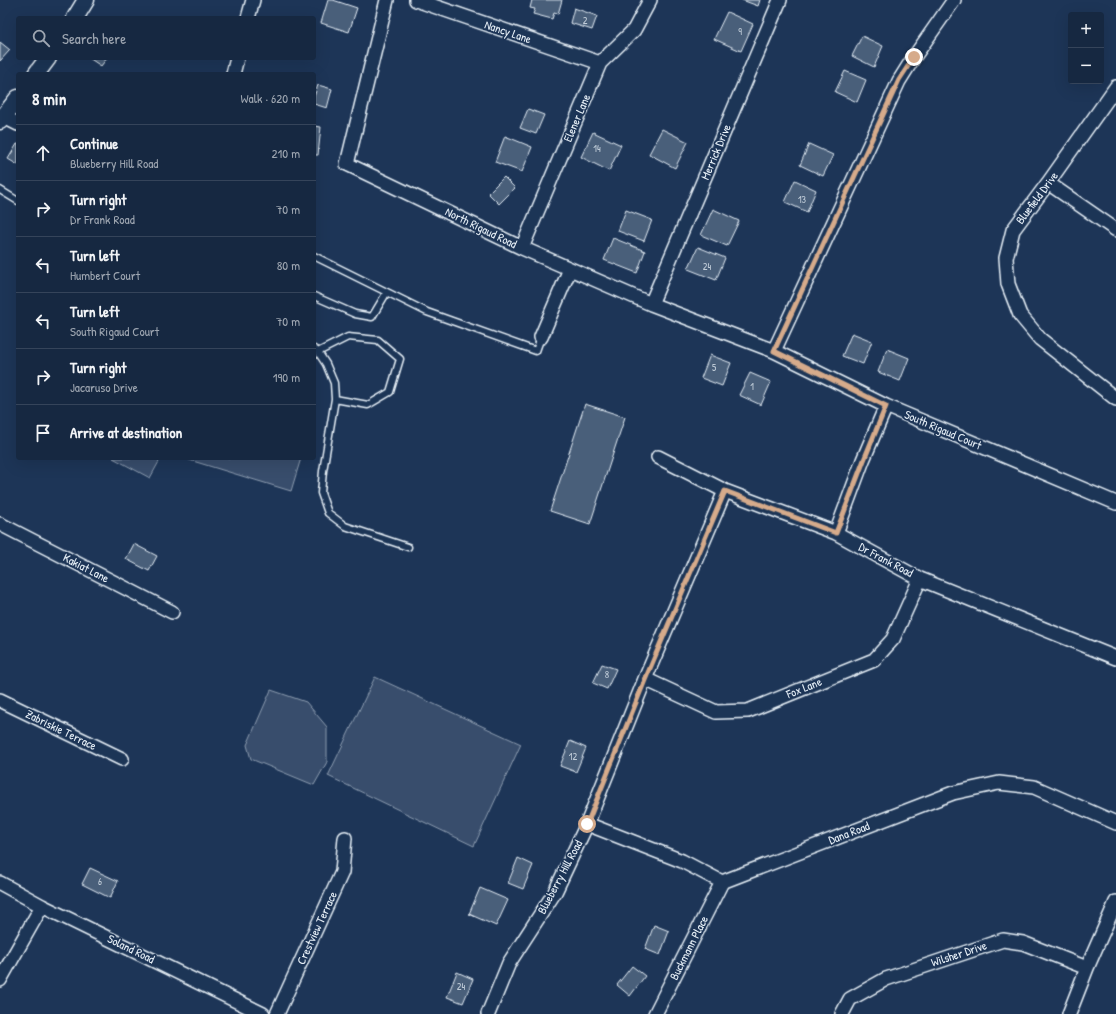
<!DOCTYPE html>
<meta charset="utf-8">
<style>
body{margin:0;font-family:"Patrick Hand",sans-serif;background:#1f3048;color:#f1f3f6}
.controls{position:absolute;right:12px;top:12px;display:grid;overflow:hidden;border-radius:4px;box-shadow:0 4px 16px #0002}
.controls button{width:36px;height:36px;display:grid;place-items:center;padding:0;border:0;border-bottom:1px solid #35445a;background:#162841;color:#f1f3f6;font:20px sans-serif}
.stop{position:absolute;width:12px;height:12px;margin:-9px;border:3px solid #d6ab8b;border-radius:50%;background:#fff}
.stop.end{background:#d6ab8b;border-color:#fff;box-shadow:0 1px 4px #0008}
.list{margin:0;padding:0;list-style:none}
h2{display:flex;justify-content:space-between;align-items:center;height:52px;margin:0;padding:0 16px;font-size:17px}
h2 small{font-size:13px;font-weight:400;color:#9ea6b1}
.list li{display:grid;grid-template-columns:26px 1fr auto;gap:12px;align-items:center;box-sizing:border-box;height:56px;padding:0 16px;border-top:1px solid #35445a}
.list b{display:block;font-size:15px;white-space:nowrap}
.list p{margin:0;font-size:13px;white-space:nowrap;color:#9ea6b1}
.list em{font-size:13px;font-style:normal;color:#9ea6b1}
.icon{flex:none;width:22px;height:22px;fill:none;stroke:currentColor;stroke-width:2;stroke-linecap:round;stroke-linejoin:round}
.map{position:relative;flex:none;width:1116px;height:1014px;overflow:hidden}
.search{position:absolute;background:#162841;box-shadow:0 4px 16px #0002;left:16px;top:16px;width:300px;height:44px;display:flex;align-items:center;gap:10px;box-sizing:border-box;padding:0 14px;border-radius:4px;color:#9ea6b1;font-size:15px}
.panel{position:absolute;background:#162841;box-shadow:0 4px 16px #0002;left:16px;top:72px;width:300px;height:388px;border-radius:4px}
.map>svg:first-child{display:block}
</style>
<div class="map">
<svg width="1116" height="1014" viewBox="0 0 1116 1014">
<rect width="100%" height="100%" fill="#1d3557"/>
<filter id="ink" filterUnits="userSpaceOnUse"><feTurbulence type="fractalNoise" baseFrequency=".025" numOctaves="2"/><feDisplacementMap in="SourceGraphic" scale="8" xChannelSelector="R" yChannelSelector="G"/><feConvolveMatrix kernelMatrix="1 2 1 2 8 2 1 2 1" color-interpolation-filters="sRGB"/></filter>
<g filter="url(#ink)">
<path fill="#374d6c" stroke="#909fb2" d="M113 458H161L150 478Z
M183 458H301L291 491Z
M375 677 521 744 474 846 328 776Z
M271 690 306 702 327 727V762L314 785 251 759 247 745Z"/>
<path fill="#495e7a" stroke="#e8f1f8" d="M328 0H333L357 8 349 32 321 23Z
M532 0H562L558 14 554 13 552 19 533 14 535 9 530 8Z
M742 0H760L758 6Z
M574 8 597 16 592 30 570 23Z
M727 12 753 24 741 51 714 39Z
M862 36 883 46 874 67 852 56Z
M0 42 10 50 0 61Z
M89 58H107L101 66Z
M845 71 866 80 857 102 835 92Z
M318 85 332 89 327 108 314 104V97Z
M528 109 544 115 536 134 520 128Z
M314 126 321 127 318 155H314Z
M662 129 688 142 675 168 649 154Z
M593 132 621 145 609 171 581 157Z
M505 136 532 147 522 172 495 162Z
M17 144H18V165L8 159Z
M809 144 833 155 823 176 800 165Z
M504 177 515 188 499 204 488 193Z
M795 180 816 190 807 212 785 202Z
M713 209 739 221 727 246 701 235Z
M626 210 652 220 644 241 618 231Z
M613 238 645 251 637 273 604 260Z
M698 247 725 258 716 280 688 269Z
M852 333 872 341 863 364 842 356Z
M887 349 909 358 900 381 878 372Z
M710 355 731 363 722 386 701 378Z
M750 373 771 382 761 405 739 395Z
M585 404 625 417 590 524 550 511Z
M134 544 157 556 149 571 126 559Z
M602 664 616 669 607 689 593 683Z
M570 741 586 748 576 772 560 766Z
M518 858 533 865 523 889 508 883Z
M90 868 118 881 110 898 82 884Z
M480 888 508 900 496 926 469 914Z
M654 925 669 931 660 955 645 949Z
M632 966 645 976 630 996 617 985Z
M457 972 473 979 463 1003 447 997Z"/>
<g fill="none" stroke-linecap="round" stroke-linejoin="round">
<defs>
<path id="service" d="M0 190 18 201
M314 256 427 312 536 351 541 337
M314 296 355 314 372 317 387 292
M314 349 318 352 326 364 334 383 335 399 323 471 321 493 328 513 345 526 408 547
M318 352 348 337 378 340 400 359 390 392 368 405 335 399"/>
<path id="minor" d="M387 0 347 164 522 248 651 304 774 351 886 406 1116 503
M416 0 600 63
M248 18 253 0
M233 74 237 58
M1116 87 1048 183 1013 230 1006 258 1008 284 1020 315 1040 339 1116 399
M0 115 18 124
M1048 183 1116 230
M522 248 600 63 634 30 650 0
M651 304 780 0
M541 337 570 269
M774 351 899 81 914 57 954 0
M658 457 725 491 836 533 920 579 1116 658
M0 524 172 612
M836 533 863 460 886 406
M645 679 716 712 748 711 874 660 893 639 920 579
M0 700 122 759
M587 824 682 861 722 882 953 793 999 783 1034 787 1116 823
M0 883 42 906 263 1014
M0 980 42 906
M277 1014 342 872 345 838
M488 1014 509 963 555 892 587 824 645 679 725 491
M655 1014 722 882
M842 1014 850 999 886 979 1003 940 1023 943 1087 968
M1069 1014 1087 968 1116 902"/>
<path id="tertiary" d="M75 18 86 0
M36 74 48 58
M0 121 18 98"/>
</defs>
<use href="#service" stroke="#e8f1f8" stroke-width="9"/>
<use href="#minor" stroke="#e8f1f8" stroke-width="16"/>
<use href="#tertiary" stroke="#e8f1f8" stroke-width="19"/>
<use href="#service" stroke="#1d3557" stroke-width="6"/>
<use href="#minor" stroke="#1d3557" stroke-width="13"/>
<use href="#tertiary" stroke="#1d3557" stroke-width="16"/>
</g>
</g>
<g fill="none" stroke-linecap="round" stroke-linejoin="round" filter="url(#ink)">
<path stroke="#d6ab8b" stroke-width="5" d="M587 824 645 680 725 491 836 533 864 460 886 406 774 351 899 80 914 57"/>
</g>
<g text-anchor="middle" stroke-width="3.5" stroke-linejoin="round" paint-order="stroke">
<g font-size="10" fill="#c0ccd8">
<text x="585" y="24">2</text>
<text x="740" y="35">9</text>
<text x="597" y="152">14</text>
<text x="802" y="203">13</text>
<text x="707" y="270">24</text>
<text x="714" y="371">5</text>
<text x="752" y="390">1</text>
<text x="607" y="678">8</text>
<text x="573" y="760">12</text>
<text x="100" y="885">6</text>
<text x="461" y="990">24</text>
</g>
<g font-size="12" fill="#e8f1f8" stroke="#1d3557">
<text transform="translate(508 32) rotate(19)" y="4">Nancy Lane</text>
<text transform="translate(577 118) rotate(-67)" y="4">Elener Lane</text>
<text transform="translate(716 152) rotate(-67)" y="4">Merrick Drive</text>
<text transform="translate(1037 198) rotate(-53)" y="4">Bluefield Drive</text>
<text transform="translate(481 228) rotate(26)" y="4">North Rigaud Road</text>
<text transform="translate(943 430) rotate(23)" y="4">South Rigaud Court</text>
<text transform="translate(886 560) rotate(28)" y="4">Dr Frank Road</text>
<text transform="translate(86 568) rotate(27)" y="4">Kakiat Lane</text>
<text transform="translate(804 688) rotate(-22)" y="4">Fox Lane</text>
<text transform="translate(61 730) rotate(26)" y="4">Zabriskie Terrace</text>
<text transform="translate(849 833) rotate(-21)" y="4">Dana Road</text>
<text transform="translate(560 877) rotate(-62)" y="4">Blueberry Hill Road</text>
<text transform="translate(317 928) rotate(-65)" y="4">Crestview Terrace</text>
<text transform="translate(689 948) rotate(-63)" y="4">Buckmann Place</text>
<text transform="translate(131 949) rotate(26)" y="4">Soland Road</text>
<text transform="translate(959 954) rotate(-18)" y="4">Wilsher Drive</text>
</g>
</g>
</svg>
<div class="controls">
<button>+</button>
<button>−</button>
</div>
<div class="stop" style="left:587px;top:824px"></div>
<div class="stop end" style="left:914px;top:57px"></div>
<div class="search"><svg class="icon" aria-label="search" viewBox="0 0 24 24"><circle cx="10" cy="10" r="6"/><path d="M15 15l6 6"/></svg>Search here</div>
<section class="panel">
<h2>8 min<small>Walk · 620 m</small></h2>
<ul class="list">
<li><svg class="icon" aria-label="ahead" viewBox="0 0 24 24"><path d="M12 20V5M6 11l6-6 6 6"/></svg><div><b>Continue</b><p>Blueberry Hill Road</p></div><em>210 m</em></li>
<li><svg class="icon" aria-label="right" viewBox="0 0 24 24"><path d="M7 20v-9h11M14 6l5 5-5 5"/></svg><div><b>Turn right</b><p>Dr Frank Road</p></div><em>70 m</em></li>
<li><svg class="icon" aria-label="left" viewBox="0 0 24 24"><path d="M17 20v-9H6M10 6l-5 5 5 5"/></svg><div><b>Turn left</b><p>Humbert Court</p></div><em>80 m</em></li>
<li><svg class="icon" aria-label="left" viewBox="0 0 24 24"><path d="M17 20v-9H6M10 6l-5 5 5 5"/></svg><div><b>Turn left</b><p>South Rigaud Court</p></div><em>70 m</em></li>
<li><svg class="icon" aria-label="right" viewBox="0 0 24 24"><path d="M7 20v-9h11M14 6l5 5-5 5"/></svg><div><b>Turn right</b><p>Jacaruso Drive</p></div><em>190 m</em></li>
<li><svg class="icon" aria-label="arrive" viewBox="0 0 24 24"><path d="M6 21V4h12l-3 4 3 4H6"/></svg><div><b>Arrive at destination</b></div></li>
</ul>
</section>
</div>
